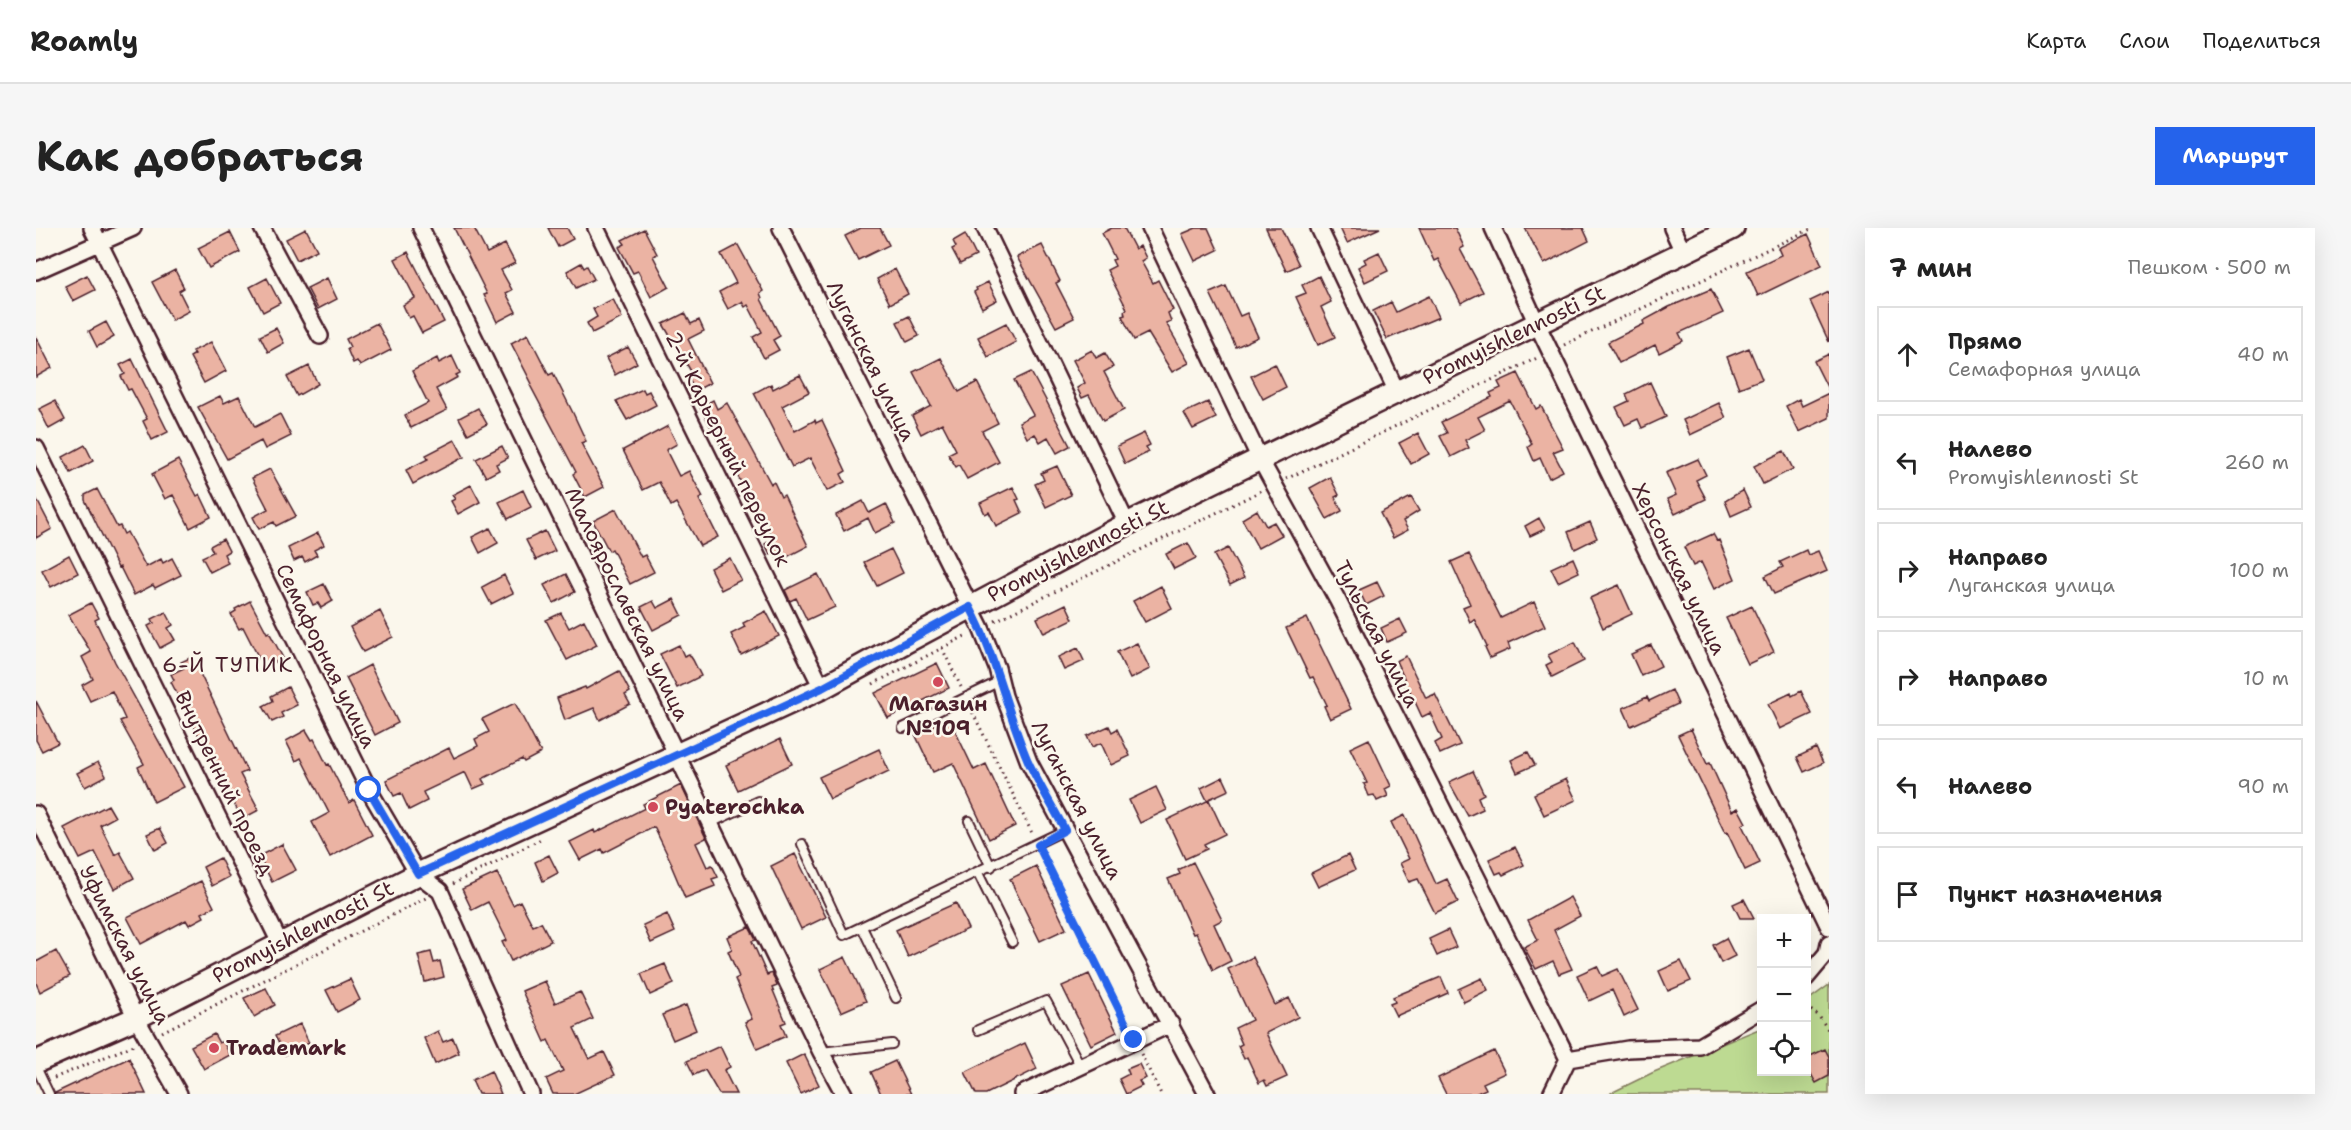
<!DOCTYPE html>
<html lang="ru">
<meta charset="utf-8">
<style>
body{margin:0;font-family:"Shantell Sans",sans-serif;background:#f6f6f6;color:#222}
.controls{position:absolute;right:18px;bottom:18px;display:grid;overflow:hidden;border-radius:0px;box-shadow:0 6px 24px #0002}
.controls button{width:54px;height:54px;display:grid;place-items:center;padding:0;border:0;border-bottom:2px solid #e0e0e0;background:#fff;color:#222;font:30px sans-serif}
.stop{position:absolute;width:18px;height:18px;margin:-14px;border:4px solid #2563eb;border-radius:50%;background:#fff}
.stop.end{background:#2563eb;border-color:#fff;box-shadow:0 2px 6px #0008}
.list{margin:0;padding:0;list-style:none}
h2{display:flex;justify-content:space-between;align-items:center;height:78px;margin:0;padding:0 24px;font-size:26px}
h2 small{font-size:20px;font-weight:400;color:#767676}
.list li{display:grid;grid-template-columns:39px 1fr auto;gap:18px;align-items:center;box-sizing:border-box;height:96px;margin:0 12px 12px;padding:0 12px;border:2px solid #e0e0e0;border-radius:0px}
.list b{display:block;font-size:22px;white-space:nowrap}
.list p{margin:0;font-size:20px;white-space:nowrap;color:#767676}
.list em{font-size:20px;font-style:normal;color:#767676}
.icon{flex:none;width:33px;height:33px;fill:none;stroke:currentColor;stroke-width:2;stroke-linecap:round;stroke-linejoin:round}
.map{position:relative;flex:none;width:1793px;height:866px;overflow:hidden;border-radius:0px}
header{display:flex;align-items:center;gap:36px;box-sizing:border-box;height:84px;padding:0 30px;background:#fff;border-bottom:2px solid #e0e0e0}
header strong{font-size:28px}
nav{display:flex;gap:33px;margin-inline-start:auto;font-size:21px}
.intro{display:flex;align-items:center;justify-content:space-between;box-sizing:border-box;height:144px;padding:0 36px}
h1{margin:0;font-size:42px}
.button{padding:15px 27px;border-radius:0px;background:#2563eb;color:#fff;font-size:21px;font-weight:700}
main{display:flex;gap:36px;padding:0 36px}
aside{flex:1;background:#fff;border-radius:0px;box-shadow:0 6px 24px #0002}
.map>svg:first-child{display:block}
</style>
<header>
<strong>Roamly</strong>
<nav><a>Карта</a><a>Слои</a><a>Поделиться</a></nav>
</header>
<div class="intro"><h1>Как добраться</h1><a class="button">Маршрут</a></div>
<main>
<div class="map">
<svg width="1793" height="866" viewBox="0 0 1793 866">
<rect width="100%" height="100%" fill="#fbf7ec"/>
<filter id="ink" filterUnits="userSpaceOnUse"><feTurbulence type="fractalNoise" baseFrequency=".0167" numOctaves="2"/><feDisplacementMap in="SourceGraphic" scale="12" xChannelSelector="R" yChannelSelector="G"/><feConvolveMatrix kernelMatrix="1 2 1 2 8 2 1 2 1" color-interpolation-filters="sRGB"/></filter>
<g filter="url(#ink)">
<path fill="#bdda92" stroke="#847c5e" stroke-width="1.5" d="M1793 757V866H1573L1618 844 1725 800 1726 844H1770L1771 773Z"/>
<path fill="#ebb3a3" stroke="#4a1f2b" stroke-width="1.5" d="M418 0H438L451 25 469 16 479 35 465 42 476 62 470 65 480 84 461 94 448 67 451 66Z
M512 0H531L537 11 522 19Z
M825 0H844L853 17 822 32 809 8Z
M1076 0H1088L1099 21 1104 18 1110 30 1105 33 1117 55 1122 52 1137 82 1132 85 1135 93 1130 95 1153 135 1136 144 1112 105 1098 112 1086 88 1089 87 1088 83 1091 81 1071 42 1079 38 1076 32 1079 31 1066 5Z
M1160 0H1172L1182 22 1159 33 1146 6Z
M1230 0H1245L1263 37 1250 43Z
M1304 0H1344L1311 15Z
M1383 0H1419L1428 19 1424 21 1447 64 1425 75 1402 31 1398 33Z
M1489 0H1547L1553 13 1508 36Z
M270 1 281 22 261 32 250 11Z
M608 1 621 26 617 28 633 59 615 69 602 43 597 45 583 19 589 16 586 12Z
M194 4 204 24 173 40 162 20Z
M929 6 940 28 924 36 916 21 920 19 917 13Z
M1772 6 1786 37 1722 68 1711 43 1745 27 1742 20Z
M702 17 727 63 724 65 726 70 725 71 744 108 737 112 743 122 728 130 717 109 726 104 712 77 709 79 706 74 692 81 683 64 700 55 685 26Z
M1006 17 1024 53 1020 55 1038 90 1020 99 981 29Z
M372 24 408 94 386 105 377 88 373 90 367 77 379 70 359 31Z
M1343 24 1352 43 1329 54 1322 39 1330 35 1328 31Z
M545 35 548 40 551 38 558 51 540 60 531 43Z
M859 41 872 66 854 76 841 51Z
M139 42 148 60 143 63 153 83 136 92 116 54Z
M51 47 59 62 37 73 29 58Z
M1283 48 1295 74 1285 79 1299 109 1282 117 1260 69 1270 65 1266 57Z
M231 50 244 75 227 84 214 59Z
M291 50 301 71 282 81 271 60Z
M952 54 961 72 946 80 938 64 941 62 940 60Z
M1190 58 1204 88 1211 85 1222 109 1200 119 1174 65Z
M1675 61 1687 85 1643 105 1647 113 1623 125 1619 117 1583 135 1572 114 1608 96 1607 93 1633 79Z
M1793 64V114L1774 73Z
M1393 68 1403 89 1351 111 1337 83 1355 74 1360 84Z
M577 71 586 90 556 105 551 95 561 89 557 81Z
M649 85 655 96 663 92 668 103 652 111 674 155 659 163 651 147 656 145 627 96Z
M873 88 883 108 871 114 861 94Z
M70 94 78 109 61 119 53 103Z
M341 95 355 122 324 138 321 133 317 135 311 121 314 119 310 111Z
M970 95 980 114 952 129 942 109Z
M240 100 248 115 232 124 224 108Z
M492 106 513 147 517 145 537 185 550 213 545 215 568 259 549 269 537 246 540 244 494 157 496 156 475 115Z
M0 109 16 140 0 149Z
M175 114 190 143 168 155 154 129 159 126 157 123Z
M592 119 601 135 579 147 570 130Z
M1713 120 1726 151 1703 160 1691 129Z
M1056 122 1060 130 1069 125 1077 139 1068 144 1088 182 1067 193 1053 167 1046 170 1041 160 1049 155 1037 132Z
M1793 126V163L1778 133Z
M416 128 424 145 420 147 422 149 400 161 411 182 375 200 369 187 392 175 376 143 401 130 403 135Z
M905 130 923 164 941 154 962 195 946 203 963 234 931 251 923 237 920 239 912 226 920 222 906 195 885 206 876 188 895 178 877 144Z
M96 131 132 204 116 212 107 193 111 191 95 161 92 162 85 148 89 146 84 137Z
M1239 136 1250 159 1227 171 1215 148Z
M273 138 282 156 261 168 251 149Z
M995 144 1034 218 1021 225 1012 209 1004 214 999 206 991 210 983 194 997 187 978 152Z
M1482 145 1500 181 1505 178 1527 220 1517 224 1527 243 1513 250 1504 230 1498 233 1492 219 1496 216 1474 173 1442 189 1449 202 1429 212 1433 220 1415 229 1404 208 1411 205 1405 194 1456 169 1454 165 1465 160 1462 154Z
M764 147 773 164 746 178 759 203 779 192 780 195 786 192 810 243 805 246 809 254 791 263 774 230 756 239 718 165 735 156 737 161Z
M1614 154 1630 189 1606 200 1602 191 1589 197 1580 179 1593 173 1590 166Z
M607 161 609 165 613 163 620 177 591 192 580 173Z
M1793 165V190L1763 204 1750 178 1763 171 1766 178Z
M184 168 188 175 203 168 219 199 244 186 255 208 229 221 225 213 191 231 162 179Z
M677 172 681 181 691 175 735 256 738 254 745 269 748 267 772 318 743 333 738 324 734 326 729 316 737 311 708 253 705 254 664 179Z
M19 173 29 192 13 201 3 181Z
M1172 174 1180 190 1157 201 1148 185Z
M1683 175 1690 190 1654 207 1647 192Z
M442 180 451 196 432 206 423 190Z
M632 198 641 216 630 222 643 248 653 243 667 269 663 271 682 309 664 318 640 275 635 278 623 254 607 262 587 222Z
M1108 205 1114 217 1110 219 1113 224 1089 236 1081 218Z
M1382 205 1393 226 1375 236 1363 215Z
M419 212 428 229 377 256 370 242 392 231 390 227Z
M49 217 57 233 35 245 27 229Z
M466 218 472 230 460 236 463 242 450 249 440 231Z
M1748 223 1757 241 1727 256 1718 238Z
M1662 231 1670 247 1660 252 1670 271 1639 286 1631 271 1640 267 1630 245Z
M142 232 161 268 164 266 175 289 154 300 137 267 129 271 116 246Z
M1021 238 1035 267 1010 279 999 256 1008 252 1005 245Z
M234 241 260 288 240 298 238 294 223 301 217 289 232 281 216 250Z
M1294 249 1303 267 1299 269 1306 283 1291 291 1274 260Z
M435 257 444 274 422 286 415 273 419 271 416 267Z
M977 259 983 271 980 272 986 285 960 298 953 284 949 286 944 275Z
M61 261 81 299 84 298 88 306 91 304 110 339 125 331 127 335 136 330 145 347 119 360 117 357 98 367 84 339 82 340 49 272V267Z
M487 262 495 279 472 291 463 274Z
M1707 262 1715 279 1695 288 1689 273Z
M1375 269 1383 283 1367 293 1372 302 1357 310 1344 285Z
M0 270 16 301 0 310Z
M827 273 833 285 850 276 859 295 839 305 832 290 808 303 800 287Z
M580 281 605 329 609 327 618 344 594 356 576 321 573 323 557 293Z
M1221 282 1230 298 1238 294 1246 307 1222 320 1206 291Z
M1503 290 1509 301 1494 308 1489 298Z
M1554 294 1561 310 1539 321 1532 304Z
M454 300 462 315 444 325 436 309Z
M509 303 519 323 500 332 490 312Z
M282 305 288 317 278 322 281 327 269 334 266 329 258 333 252 320Z
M1677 306 1681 313 1683 312 1699 351 1678 361 1665 334 1657 338 1648 319Z
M187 311 193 323 188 326 192 335 174 344 166 329 177 324 174 318Z
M1152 315 1160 330 1138 341 1130 326Z
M1192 320 1208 350 1194 357 1178 327Z
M855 321 867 345 841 358 828 334Z
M1770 322 1772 327 1782 323 1791 343 1738 366 1729 348 1747 339 1744 334Z
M1433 326 1465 390 1498 374 1509 398 1472 415 1474 421 1454 430 1449 419 1451 418 1438 391 1434 394 1427 379 1434 376 1415 334Z
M33 327 42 345 15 359 6 342Z
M694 330 705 352 685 362 674 340Z
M1537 330 1543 344 1522 354 1515 340Z
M530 346 539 364 518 375 508 357Z
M782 346 799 379 771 392 760 370 754 373 749 362Z
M468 347 477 365 455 376 446 359Z
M1341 354 1348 368 1330 377 1323 362Z
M288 356 297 373 285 380 282 375 277 377 271 364Z
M1583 357 1596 386 1567 400 1554 370Z
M1125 358 1136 380 1109 394 1097 373Z
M638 371 646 387 617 402 605 379 617 373 621 380Z
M214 373 231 405 233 404 247 430 228 440 207 399 203 401 195 386 200 383 199 381Z
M55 375 63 390 59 392 79 434 148 559 118 574 102 539 108 536 84 493 89 491 76 463 54 473 46 457 57 451 46 429 55 424 32 387Z
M1030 376 1037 391 1008 405 1001 390Z
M1716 378 1738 424 1712 436 1690 390Z
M344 383 357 409 327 424 314 399Z
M730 383 743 408 705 427 695 406 709 399 707 395Z
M130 384 137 397 132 400 139 412 124 420 112 398 118 395 116 391Z
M525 385 533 400 548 392 561 417 531 432 510 392Z
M1271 390 1315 481 1294 491 1288 478 1291 477 1277 449 1274 450 1250 400Z
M1364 391 1371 405 1351 414 1345 400Z
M1539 414 1548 433 1516 449 1510 437 1516 434 1512 427Z
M1101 415 1114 441 1094 451 1081 424Z
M643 417 648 428 653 426 657 432 665 448 641 460 624 426Z
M1615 417 1625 438 1605 448 1595 426Z
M1042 420 1048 433 1028 442 1022 429Z
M1370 428 1390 470 1399 466 1424 517 1404 526 1399 515 1406 511 1394 485 1386 489 1374 463 1372 465 1366 453 1369 452 1360 433Z
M156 429 211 543 204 546 223 582 206 591 135 454 138 452 135 446 148 440 145 434Z
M901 435 913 460 852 490 839 465Z
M334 437 362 495 339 507 310 450Z
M583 443 594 464 589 467 594 476 564 492 558 480 529 492 521 470 549 459 550 461Z
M252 459 261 477 245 485 247 489 236 494 227 478 237 473 235 468Z
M1636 462 1642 476 1595 498 1587 480 1611 469 1613 473Z
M1765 463 1776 486 1744 501 1732 476 1755 465 1756 468Z
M0 473 22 515 6 523 0 512Z
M479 475 505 525 488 534 486 531 446 551 449 556 437 561 429 544 387 564 391 573 373 582 365 565 358 568 350 552 413 520 418 530 442 518 439 511 453 504 446 491Z
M913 490 938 542 950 536 979 598 953 611 917 535 897 544 879 506Z
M1073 498 1076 504 1081 501 1094 528 1075 537 1065 515 1056 519 1051 508Z
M1655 501 1671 536 1674 535 1696 583 1702 580 1710 595 1706 597 1724 635 1709 642 1691 604 1689 605 1642 507Z
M270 502 276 512 278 511 291 537 293 536 313 575 318 572 336 607 294 629 276 594 293 585 265 530 260 533 250 513Z
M744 511 756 536 702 562 690 537Z
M1333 511 1355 558 1349 561 1352 568 1341 573 1338 567 1333 568 1328 556 1331 555 1314 520Z
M1780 520 1787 535 1768 544 1761 529Z
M843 521 853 543 794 571 783 549Z
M1492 524 1499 537 1481 545 1475 532Z
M62 534 70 548 49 559 41 545Z
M1437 543 1448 566 1442 569 1447 581 1432 588 1413 554Z
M1187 549 1193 562 1171 572 1165 560Z
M1530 551 1540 572 1508 587 1498 566Z
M645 557 670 610 660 615 671 639 676 637 682 649 676 651 679 658 649 670 635 637 636 636 618 599 568 625 566 621 544 632 534 614 558 602 559 605 609 580 607 576Z
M1120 559 1131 582 1104 595 1093 572Z
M1173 572 1189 606 1168 616 1171 621 1149 631 1131 592Z
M72 577 79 589 64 597 79 627 84 624 98 650 78 661 59 624 44 631 28 600Z
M1369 587 1400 656 1411 651 1422 674 1399 685 1382 651 1373 654 1364 635 1373 631 1355 594Z
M124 600 132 615 119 622 111 606Z
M246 616 260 642 236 654 223 628Z
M1479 619 1488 637 1467 647 1465 644 1460 646 1453 631Z
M759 626 790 689 765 701 735 638Z
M513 627 522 645 507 653 499 634Z
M1312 627 1319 642 1282 659 1275 645Z
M184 630 193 649 176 658 167 639Z
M1157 634 1186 692 1178 696 1195 733 1177 742 1160 705 1157 706 1132 651 1144 646 1142 642Z
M1000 638 1030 701 1004 713 974 651Z
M461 645 477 677 484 673 497 698 505 694 515 713 475 733 466 714 471 712 452 674 436 682 426 661Z
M165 653 178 679 166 685 168 689 153 697 150 692 105 716 91 689Z
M1534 669 1544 688 1518 702 1536 741 1523 746 1517 733 1500 741 1488 719 1502 712 1492 692Z
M1708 671 1718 690H1704L1697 676Z
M920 675 932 701 872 729 860 702Z
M631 686 639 704 615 715 607 697Z
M713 699 720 712 716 713 731 747 736 745 741 758 736 760 750 794 745 796 750 808 721 821 709 794 716 791 699 751 703 749 692 723 696 721 691 709Z
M1412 702 1420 719 1401 728 1393 711Z
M1690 710 1699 728 1685 735 1677 717Z
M20 723 34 748 4 764 0 755V734Z
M395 724 398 735 404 733 408 749 389 754 382 727Z
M809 729 830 773 805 784 784 741Z
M1217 729 1239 777 1253 770 1262 789 1230 805 1251 849 1231 858 1228 852 1223 855 1211 829 1208 831 1202 818 1206 816 1199 800 1216 792 1192 741Z
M1645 733 1655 753 1632 763 1623 743Z
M629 736 638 756 614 767 605 746Z
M1561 738 1566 748 1582 741 1602 782 1588 789 1576 762 1553 773 1541 747Z
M1053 746 1081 804 1055 817 1026 758Z
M1405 749 1412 765 1360 788 1354 776 1359 774 1357 769Z
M1446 750 1452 762 1428 774 1422 761Z
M314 751 324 772 301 784 290 762Z
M509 753 519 775 544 764 557 791 538 800 553 831 568 824 579 847 538 866H517L510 851 527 843 512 812 509 814 486 763Z
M230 760 239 777 218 789 208 770Z
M650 777 660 802 637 812 626 787Z
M264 796 273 815 249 827 239 808Z
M402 803 407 814 417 810 423 825 399 836 388 810Z
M178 806 183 815 187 813 194 827 168 841 155 818Z
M989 815 1001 841 950 866H940L929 844Z
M684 818 694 839 688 842 700 866H683L669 842 658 847 651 833Z
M1789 821 1793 829V848L1780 855 1770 837V830Z
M1458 823 1469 845 1447 855 1450 861 1439 866H1410L1402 850Z
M768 826 783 857 765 866 750 835Z
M93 830 110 866H19V865Z
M859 833 875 866H845L835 844Z
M1103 836 1110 850 1103 853 1106 858 1090 866 1083 851 1093 846 1091 841Z
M455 843 465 866H442L436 852Z"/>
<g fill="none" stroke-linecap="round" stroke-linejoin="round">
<defs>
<path id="service" d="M867 500 964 453
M933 593 955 639
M674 595 722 573
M766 616 808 707 1029 602
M942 645 976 714
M826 699 860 770
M942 802 1010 773 1044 837
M785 824 856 816
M0 839 13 866"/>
<path id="minor" d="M56 0 333 562 382 646 404 663 495 866
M226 0 284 108
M385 0 785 824 808 866
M560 0 786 460
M745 0 945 400 961 440 968 468 993 534 1171 866
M949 0 1091 296
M1114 0 1224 231 1302 373 1532 831
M1283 0 1361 164
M1457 0 1501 96 1793 699
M1636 0 1647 24
M0 43 97 0
M0 220 244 715
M0 586 100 790 143 866
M1770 750 1791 725 1793 715
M1532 831 1592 821 1664 818 1726 781
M986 866 1135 796
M1515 866 1532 831"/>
<path id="secondary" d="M0 834 100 790 382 646 786 460 864 417 1091 296 1697 0"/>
</defs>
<use href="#service" stroke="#4a1f2b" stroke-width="12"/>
<use href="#minor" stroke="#4a1f2b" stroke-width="20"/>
<use href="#secondary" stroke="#4a1f2b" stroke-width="26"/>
<path stroke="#4a1f2b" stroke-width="3" stroke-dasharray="1.5 4.5" stroke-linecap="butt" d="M1528 117 1777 0
M1250 251 1501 130
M959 393 1225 263
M906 420 925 459
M837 456 931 407
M934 479 996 605
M1006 624 1093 801
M417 656 505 611
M1770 779 1782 787 1793 803
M126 804 390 670
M1105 826 1125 866
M18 850 98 817"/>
<use href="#service" stroke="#fbf7ec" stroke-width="8"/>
<use href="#minor" stroke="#fbf7ec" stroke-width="15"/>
<use href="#secondary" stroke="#fbf7ec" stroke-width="21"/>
</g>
</g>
<g fill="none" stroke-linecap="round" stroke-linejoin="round" filter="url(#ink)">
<path stroke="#2563eb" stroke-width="8" d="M333 562 382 646 786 460 934 379C960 428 970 482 992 533 1003 557 1017 579 1029 602L1002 617 1098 812"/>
</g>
<g fill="#d1495b" stroke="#fbf7ec" stroke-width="2">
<circle cx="902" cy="454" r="6"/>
<circle cx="617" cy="579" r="6"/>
<circle cx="178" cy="820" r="6"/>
</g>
<g text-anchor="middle" stroke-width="5" stroke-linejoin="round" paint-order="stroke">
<g font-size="21" fill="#4a1f2b" stroke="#fbf7ec">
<text transform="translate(1478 107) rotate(-26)" y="7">Promyishlennosti St</text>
<text transform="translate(835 133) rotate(64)" y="7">Луганская улица</text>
<text transform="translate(692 221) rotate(64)" y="7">2-й Карьерный переулок</text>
<text transform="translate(1042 323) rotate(-27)" y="7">Promyishlennosti St</text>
<text transform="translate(1643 341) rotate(64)" y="7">Херсонская улица</text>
<text transform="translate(591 376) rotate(64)" y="7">Малоярославская улица</text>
<text transform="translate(1341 406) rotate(63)" y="7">Тульская улица</text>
<text transform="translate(290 428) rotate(64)" y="7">Семафорная улица</text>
<text transform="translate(189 555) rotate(64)" y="7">Внутренний проезд</text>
<text transform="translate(1041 572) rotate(63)" y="7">Луганская улица</text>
<text transform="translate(267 704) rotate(-27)" y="7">Promyishlennosti St</text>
<text transform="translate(89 717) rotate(63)" y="7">Уфимская улица</text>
</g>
<g font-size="21" font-weight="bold" fill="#4a1f2b" stroke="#fbf7ec" text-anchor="start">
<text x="902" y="483" text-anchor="middle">Магазин<tspan x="902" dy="24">№109</tspan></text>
<text x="629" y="586">Pyaterochka</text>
<text x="190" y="827">Trademark</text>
</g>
<g font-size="22" letter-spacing="1.5" fill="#4a1f2b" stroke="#fbf7ec">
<text x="192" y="444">6-Й ТУПИК</text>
</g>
</g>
</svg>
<div class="controls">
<button>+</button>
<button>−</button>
<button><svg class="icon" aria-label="locate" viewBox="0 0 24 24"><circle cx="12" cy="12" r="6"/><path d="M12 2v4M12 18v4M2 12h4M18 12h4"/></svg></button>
</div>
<div class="stop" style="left:333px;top:562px"></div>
<div class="stop end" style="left:1098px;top:812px"></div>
</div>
<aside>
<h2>7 мин<small>Пешком · 500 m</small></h2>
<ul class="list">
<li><svg class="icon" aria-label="ahead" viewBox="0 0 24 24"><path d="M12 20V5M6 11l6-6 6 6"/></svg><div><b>Прямо</b><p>Семафорная улица</p></div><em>40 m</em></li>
<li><svg class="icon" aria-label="left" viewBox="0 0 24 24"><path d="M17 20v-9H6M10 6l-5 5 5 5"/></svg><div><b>Налево</b><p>Promyishlennosti St</p></div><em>260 m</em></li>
<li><svg class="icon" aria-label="right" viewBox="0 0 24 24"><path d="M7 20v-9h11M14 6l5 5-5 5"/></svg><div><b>Направо</b><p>Луганская улица</p></div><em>100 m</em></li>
<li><svg class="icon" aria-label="right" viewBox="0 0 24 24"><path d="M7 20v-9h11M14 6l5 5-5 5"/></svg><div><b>Направо</b></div><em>10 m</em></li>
<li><svg class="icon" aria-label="left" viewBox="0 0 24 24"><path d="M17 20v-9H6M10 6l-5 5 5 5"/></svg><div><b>Налево</b></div><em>90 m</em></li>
<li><svg class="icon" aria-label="arrive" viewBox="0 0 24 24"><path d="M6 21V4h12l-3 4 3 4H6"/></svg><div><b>Пункт назначения</b></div></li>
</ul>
</aside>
</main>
